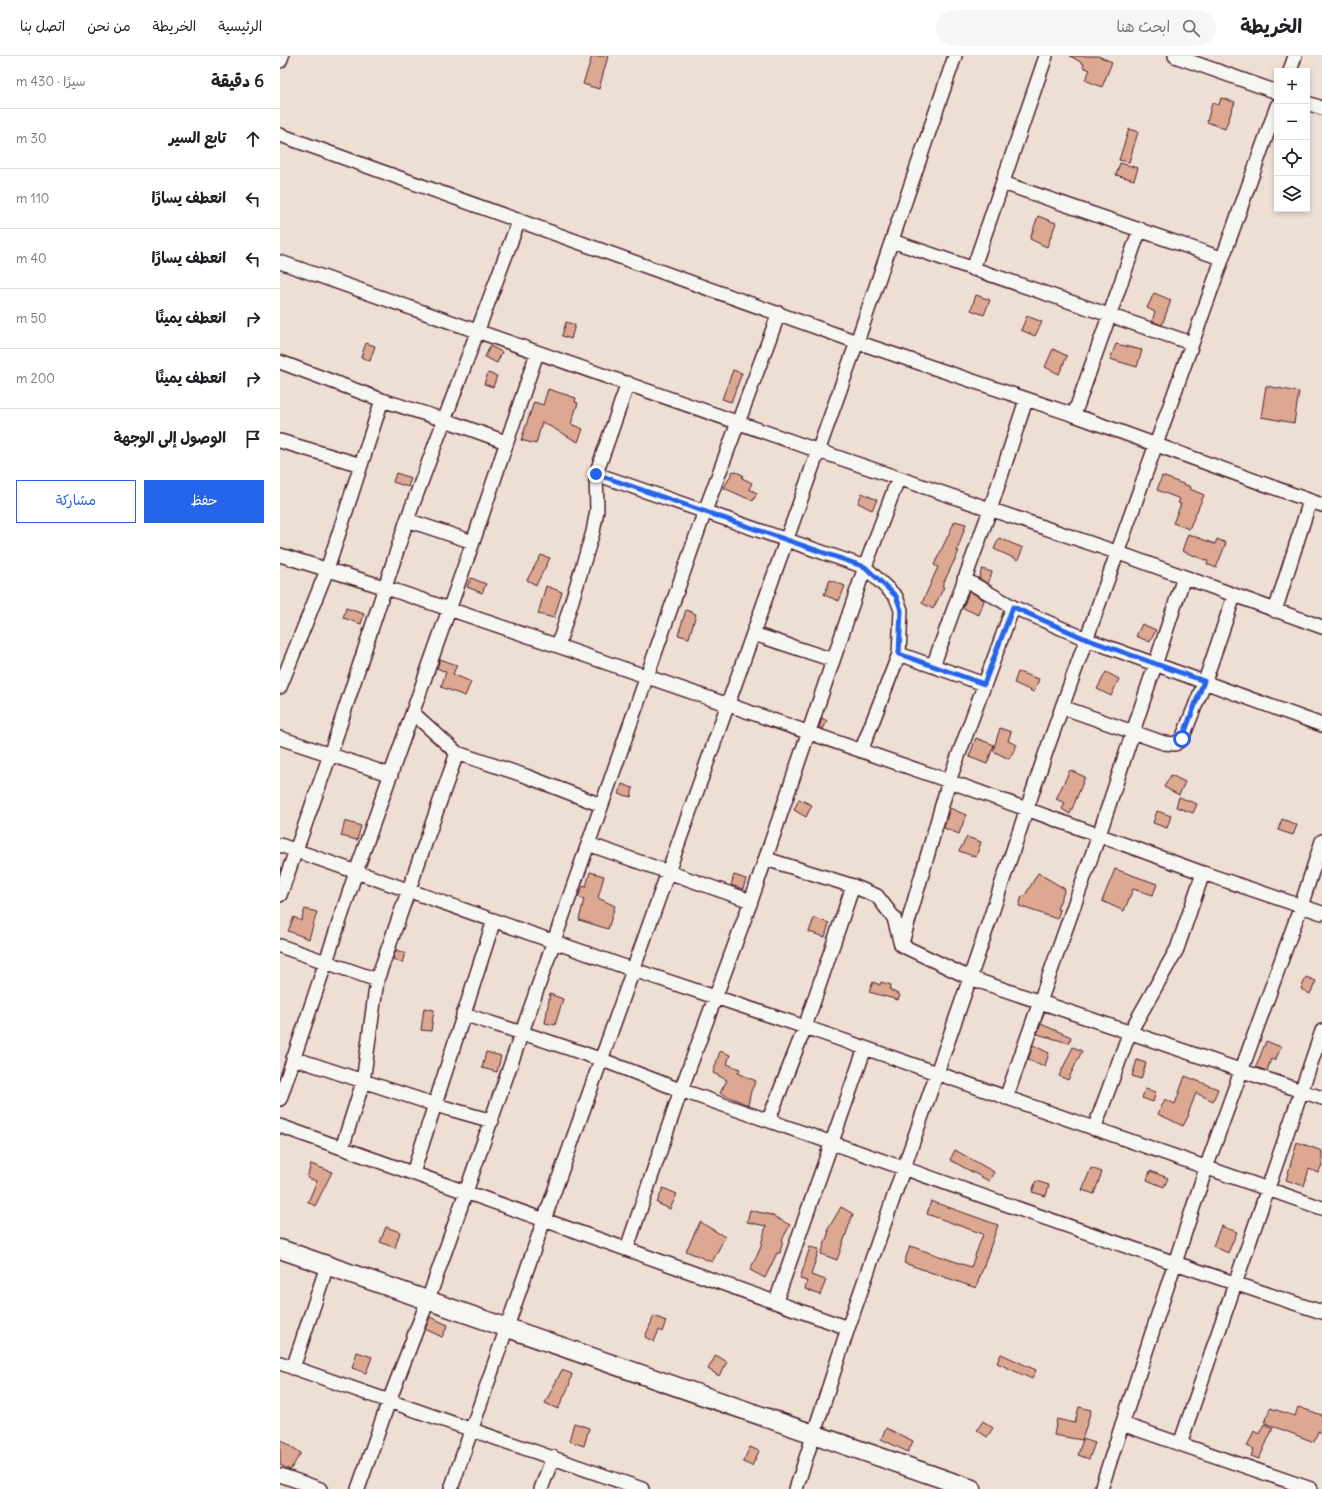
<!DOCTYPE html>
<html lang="ar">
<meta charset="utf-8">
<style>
body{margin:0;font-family:Delius,"Playpen Sans Arabic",sans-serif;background:#f6f6f6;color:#202124;direction:rtl}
.controls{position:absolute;right:12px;top:12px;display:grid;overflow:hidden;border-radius:0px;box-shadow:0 2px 6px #0003}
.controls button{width:36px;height:36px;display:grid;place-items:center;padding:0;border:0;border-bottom:1px solid #e0e0e0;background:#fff;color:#202124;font:20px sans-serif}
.stop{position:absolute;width:12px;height:12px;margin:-9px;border:3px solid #2563eb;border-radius:50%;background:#fff}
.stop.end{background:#2563eb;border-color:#fff;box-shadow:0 1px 4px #0008}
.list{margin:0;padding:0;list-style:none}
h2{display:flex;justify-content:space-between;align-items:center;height:52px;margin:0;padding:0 16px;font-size:17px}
h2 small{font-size:13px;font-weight:400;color:#757577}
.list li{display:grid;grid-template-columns:26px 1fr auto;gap:12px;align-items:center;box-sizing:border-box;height:60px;padding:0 16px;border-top:1px solid #e0e0e0}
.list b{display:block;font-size:15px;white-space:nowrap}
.list em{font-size:13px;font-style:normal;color:#757577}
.actions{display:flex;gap:8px;padding:12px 16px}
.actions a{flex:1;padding:9px 0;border:1px solid #2563eb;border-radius:0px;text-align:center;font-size:14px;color:#2563eb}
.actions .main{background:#2563eb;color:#fff}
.icon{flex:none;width:22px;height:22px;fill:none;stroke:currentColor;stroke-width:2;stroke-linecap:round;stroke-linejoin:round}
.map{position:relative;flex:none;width:1042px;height:1433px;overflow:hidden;direction:ltr}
header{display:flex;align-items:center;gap:24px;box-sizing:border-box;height:56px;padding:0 20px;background:#fff;border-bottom:1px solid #e0e0e0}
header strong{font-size:19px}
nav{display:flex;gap:22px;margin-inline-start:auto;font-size:14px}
.search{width:280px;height:36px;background:#f6f6f6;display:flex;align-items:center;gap:10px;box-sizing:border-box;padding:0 14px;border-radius:22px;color:#757577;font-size:15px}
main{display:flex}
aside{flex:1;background:#fff}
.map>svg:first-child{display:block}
</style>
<header>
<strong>الخريطة</strong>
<div class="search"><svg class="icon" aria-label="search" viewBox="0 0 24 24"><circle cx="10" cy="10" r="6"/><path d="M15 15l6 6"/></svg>ابحث هنا</div>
<nav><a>الرئيسية</a><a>الخريطة</a><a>من نحن</a><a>اتصل بنا</a></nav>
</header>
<main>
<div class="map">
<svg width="1042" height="1433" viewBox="0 0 1042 1433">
<rect width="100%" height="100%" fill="#eedfd5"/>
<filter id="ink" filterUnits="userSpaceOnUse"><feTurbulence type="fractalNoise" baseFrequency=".025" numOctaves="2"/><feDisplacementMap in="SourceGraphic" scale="8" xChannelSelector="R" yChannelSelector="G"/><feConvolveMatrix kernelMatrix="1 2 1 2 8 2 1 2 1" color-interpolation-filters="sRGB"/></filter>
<g filter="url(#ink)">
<path fill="#dda892" stroke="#4a1f2b" d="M312 0H328L319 33 303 28Z
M790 0H818L832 6 822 31 805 24 810 14 803 11 804 8Z
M941 42 955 46 945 73 927 66 932 47 939 49Z
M849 73 858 76 849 106 839 104Z
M840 107 858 112 854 124 836 119Z
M758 160 776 167 767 191 750 183Z
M874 237 891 244 882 269 872 265 875 256 867 252Z
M696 239 710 244 704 259 691 254Z
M747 260 762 266 755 280 741 274Z
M286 266 295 269 291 283 282 280Z
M86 287 95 290 90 305 81 301Z
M836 288 862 294 857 311 830 303Z
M210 290 222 296 217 307 205 301Z
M773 293 787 300 779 318 765 311Z
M453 314 462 317 451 346 442 343Z
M208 317 217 320 213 331 204 328Z
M986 330 1019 336 1014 367 981 361Z
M268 333 296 342 295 346 298 347 291 368 303 373 298 386 262 366 256 388 241 384 254 346 263 349Z
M453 415 463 419 462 422 472 427 469 433 477 437 473 445 444 432Z
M116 417 131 422 128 431 113 426Z
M882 420 911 431 910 433 924 439 909 473 893 467 901 448 898 447 900 443 877 434Z
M582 437 597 444 592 454 578 447Z
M675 465 686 468 677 495H679L662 530 664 531 653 553 642 547 658 511 654 509Z
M908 478 935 488 937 483 946 487 936 512 927 508 928 505 902 495Z
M719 482 743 492 738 504 714 493Z
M261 499 270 502 256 529 247 524Z
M702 513 712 516 708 528 699 522Z
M191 522 206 528 202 537 187 531Z
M550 524 565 530 559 545 544 539Z
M266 530 282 536 274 562 258 558Z
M689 535 704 544 699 559 683 552Z
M66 552 84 558 81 568 63 562Z
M406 554 416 558 409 582 398 579Z
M862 568 876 574 870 586 856 580Z
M160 603 177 609 173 618 191 626 185 640 161 631 166 616 157 612Z
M738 616 759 623 754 636 734 627Z
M826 616 839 623 831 640 817 633Z
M542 662 547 665 543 673 539 672Z
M720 672 731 676 728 685 737 689 729 703 713 695Z
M696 682 714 689 707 708 689 701Z
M790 714 805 721 790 758 782 753 785 747 776 743Z
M891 719 905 726 899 739 884 731Z
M342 728 353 732 351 741 339 738Z
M899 741 917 748 913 757 896 751Z
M519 743 532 749 526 761 514 754Z
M670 752 686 759 679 778 664 772Z
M877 755 891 760 887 772 873 767Z
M1002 763 1017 769 1013 779 998 774Z
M65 765 81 770 77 784 61 780Z
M687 781 701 786 696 801 679 795Z
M835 813 877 828 873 839 853 833 844 855 822 845Z
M310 816 324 820 318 842 335 850 328 873 299 864 304 843 298 841 303 830 306 831Z
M758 817 785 833 777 853 780 854 777 863 739 850 742 840 744 841Z
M454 819 466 823 463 833 451 829Z
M25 853 37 856 29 883 8 875 14 861 21 865Z
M534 862 549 867 545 881 529 876Z
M116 894 125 897 122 907 113 903Z
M1026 921 1036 925 1030 938 1021 933Z
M593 926 600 929 601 926 611 929 610 934 620 939 618 944 589 936Z
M270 938 283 943 275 969 265 967Z
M144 952 154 954 151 975 141 974Z
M761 968 791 981 789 987 757 978Z
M986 985 1001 991 995 1005 991 1003 987 1015 976 1011Z
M753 989 769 997 765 1010 748 1004Z
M793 991 802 995 788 1024 779 1020Z
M440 995 450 999 447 1008 460 1013 458 1017 476 1025 471 1035 468 1049 440 1037 447 1024 433 1017Z
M206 996 221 1000 217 1016 202 1012Z
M857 1004 866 1007 861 1023 852 1020Z
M905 1020 938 1033 933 1045 916 1037 908 1058 909 1059 903 1070 878 1058 885 1043 895 1048Z
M865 1033 876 1036 873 1046 862 1042Z
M1017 1086 1042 1095V1109L1038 1117 1029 1113 1024 1130 1006 1124Z
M675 1094 714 1116 709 1125 670 1104Z
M31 1108 52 1116 35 1150 28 1146 37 1125 27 1122Z
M811 1112 822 1116 814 1138 802 1134Z
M870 1115 888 1122 884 1131 867 1124Z
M756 1125 769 1129 766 1140 752 1136Z
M383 1132 397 1138 390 1153 377 1147Z
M651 1145 718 1169 696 1232 624 1207 630 1190 691 1211 703 1178 647 1158Z
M561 1151 573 1158 557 1204 541 1198 549 1175H547Z
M470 1154 491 1159 510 1169 503 1182 500 1197H497L485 1222 470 1214 480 1193 486 1170 467 1166Z
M420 1166 445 1181 432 1206 406 1195Z
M941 1170 957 1176 948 1197 933 1190Z
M106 1171 120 1176 115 1192 100 1186Z
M530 1191 539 1193 531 1219 546 1224 540 1239 525 1233 527 1225 520 1223Z
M374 1260 386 1265 382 1276 379 1274 374 1286 365 1281Z
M150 1261 168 1269 162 1281 145 1273Z
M77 1296 92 1301 86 1317 72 1312Z
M721 1298 756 1314 752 1323 717 1307Z
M436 1299 447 1306 439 1320 428 1313Z
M282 1314 292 1318 289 1330 278 1353 265 1347Z
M799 1351 811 1354 802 1384 774 1379 777 1363 795 1367Z
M1018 1351 1042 1359V1377L1038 1375 1034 1386 985 1367 990 1352 1015 1360Z
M703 1365 713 1372 707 1381 697 1374Z
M294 1367 309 1372 304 1390 289 1385Z
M984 1368 993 1372 979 1403 971 1400 974 1393 967 1390 974 1375 979 1378Z
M606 1372 633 1385 628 1396 601 1383Z
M0 1383 21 1397 10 1414 0 1409Z
M803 1383 815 1387 809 1403 798 1399Z
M470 1391 479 1395 472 1410 463 1406Z"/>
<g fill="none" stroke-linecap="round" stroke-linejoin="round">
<defs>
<path id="street" d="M895 0 997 36
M0 5 2 0
M1010 15 1015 0
M1027 47 1042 52
M0 79 577 286 794 359 1042 449
M723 127 941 202
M612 185 911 287
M0 206 539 395 836 496 1042 571
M693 213 766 0
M0 306 102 344 165 364 226 386
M794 359 860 173
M0 385 81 409
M316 418 585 511 616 541 621 554 619 598 581 695
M127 464 193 486
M0 499 104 531 278 590 669 725 923 817 1042 857
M684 523 733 551 806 583 1042 669
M995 555 1030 445
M474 578 553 604
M278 590 313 476 317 454 316 418 348 327
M619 598 704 628
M653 610 710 454 746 344
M0 631 47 514 102 344
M782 651 884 687 895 688 902 683 925 625 954 540
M133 657 177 697 246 720 321 749
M0 682 111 719
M308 788 471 845
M0 789 354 914 525 971 1042 1152
M486 803 573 830 597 840 614 862 621 889 690 922 1042 1042
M0 839 50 699 127 464 239 164
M622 887 669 725 733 551
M0 890 97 924
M183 958C229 973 276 987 322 1004 349 1014 376 1025 403 1035 616 1108 828 1187 1042 1256
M13 1002 156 1049 212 1065
M726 1042 819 779 904 521
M0 1043 76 816 193 486 257 297
M489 1063 525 971 573 830
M0 1070 568 1272
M814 1073 849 978 897 893 923 817
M62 1092 83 1026 97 924 177 697
M133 1117 214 864
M347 1192 401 1034 471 845 585 511 618 423
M496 1245 585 992
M0 1307 362 1433
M13 1312 47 1210
M842 1368 1031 1433
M900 1388 1042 975
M0 1419 40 1433
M78 1433 109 1345 148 1244 425 455 499 257
M171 1433 264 1164 577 286 675 0
M261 1433 273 1401
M516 1433 568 1272 690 922 766 696 997 50
M821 1433 926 1112 1021 850 1042 785"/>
<path id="secondary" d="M0 1193 692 1433"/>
</defs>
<use href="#street" stroke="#4a1f2b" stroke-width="16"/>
<use href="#secondary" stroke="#4a1f2b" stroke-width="21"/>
<use href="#street" stroke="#f6f6f2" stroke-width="13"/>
<use href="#secondary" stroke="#f6f6f2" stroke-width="18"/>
</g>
</g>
<g fill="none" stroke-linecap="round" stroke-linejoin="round" filter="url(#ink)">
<path stroke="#2563eb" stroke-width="5" d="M316 418 585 511 616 540 621 554 619 598 704 628 733 551 806 583 924 625 902 683"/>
</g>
</svg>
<div class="controls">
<button>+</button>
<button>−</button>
<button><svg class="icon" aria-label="locate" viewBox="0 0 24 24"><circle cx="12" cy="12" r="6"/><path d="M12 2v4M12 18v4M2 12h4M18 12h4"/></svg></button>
<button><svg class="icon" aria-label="layers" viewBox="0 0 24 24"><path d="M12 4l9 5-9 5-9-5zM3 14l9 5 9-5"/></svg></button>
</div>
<div class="stop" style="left:902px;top:683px"></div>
<div class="stop end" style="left:316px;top:418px"></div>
</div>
<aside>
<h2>6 دقيقة<small>سيرًا · 430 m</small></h2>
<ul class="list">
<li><svg class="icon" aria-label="ahead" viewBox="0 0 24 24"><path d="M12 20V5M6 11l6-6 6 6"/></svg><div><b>تابع السير</b></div><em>30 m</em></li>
<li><svg class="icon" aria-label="left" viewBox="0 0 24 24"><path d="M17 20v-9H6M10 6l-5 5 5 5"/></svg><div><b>انعطف يسارًا</b></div><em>110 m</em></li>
<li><svg class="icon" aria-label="left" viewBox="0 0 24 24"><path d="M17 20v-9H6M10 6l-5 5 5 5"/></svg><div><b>انعطف يسارًا</b></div><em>40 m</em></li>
<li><svg class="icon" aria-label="right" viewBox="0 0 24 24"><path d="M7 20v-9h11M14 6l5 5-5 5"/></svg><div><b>انعطف يمينًا</b></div><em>50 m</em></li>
<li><svg class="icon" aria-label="right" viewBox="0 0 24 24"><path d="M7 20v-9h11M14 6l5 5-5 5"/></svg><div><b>انعطف يمينًا</b></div><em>200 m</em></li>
<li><svg class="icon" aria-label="arrive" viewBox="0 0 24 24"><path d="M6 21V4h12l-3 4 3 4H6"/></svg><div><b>الوصول إلى الوجهة</b></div></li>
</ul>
<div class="actions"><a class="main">حفظ</a><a>مشاركة</a></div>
</aside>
</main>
